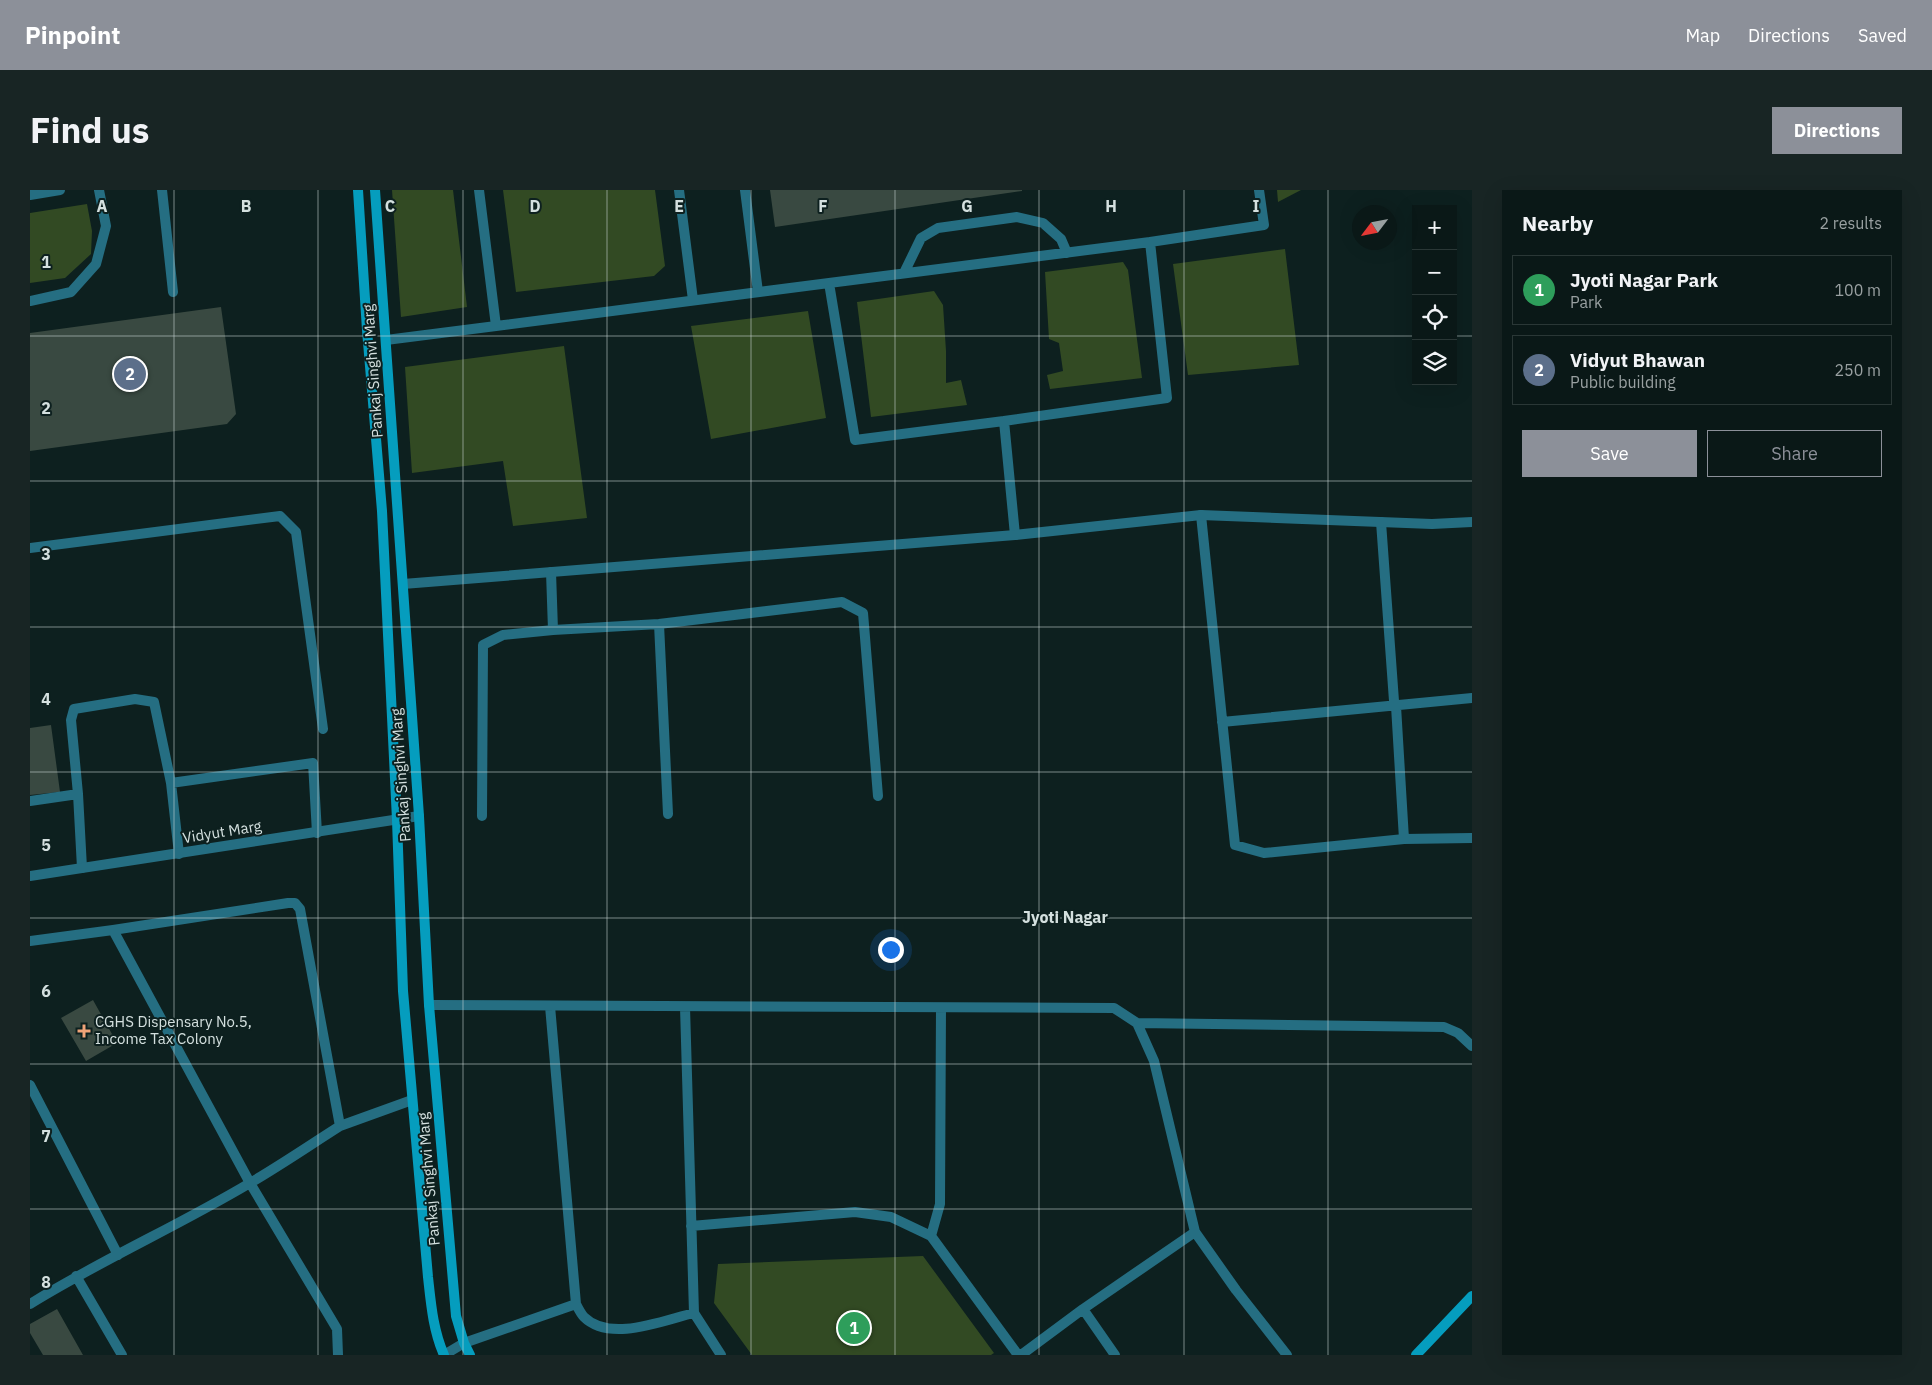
<!DOCTYPE html>
<meta charset="utf-8">
<style>
body{margin:0;font-family:"IBM Plex Sans",sans-serif;background:#182524;color:#f1f3f6}
.controls{position:absolute;right:15px;top:15px;display:grid;overflow:hidden;border-radius:0px;box-shadow:0 5px 20px #0002}
.controls button{width:45px;height:45px;display:grid;place-items:center;padding:0;border:0;border-bottom:1px solid #2a3736;background:#0a1817;color:#f1f3f6;font:25px sans-serif}
.compass{position:absolute;left:1322px;top:15px;width:45px;height:45px;border-radius:50%;background:#0a1817;box-shadow:0 5px 20px #0002;rotate:238deg}
.you{position:absolute;left:860px;top:759px;width:18px;height:18px;margin:-12px;border:4px solid #fff;border-radius:50%;background:#1a73e8;box-shadow:0 0 0 8px #1a73e833}
.badge{display:grid;place-items:center;width:32px;height:32px;border-radius:50%;background:#8c9099;color:#fff;font-size:16px;font-weight:700}
.pin{position:absolute;translate:-50% -50%;border:2px solid #fff;box-shadow:0 1px 5px #0006}
.list{margin:0;padding:0;list-style:none}
h2{display:flex;justify-content:space-between;align-items:center;height:65px;margin:0;padding:0 20px;font-size:21px}
h2 small{font-size:16px;font-weight:400;color:#99a0a1}
.list li{display:grid;grid-template-columns:32px 1fr auto;gap:15px;align-items:center;box-sizing:border-box;height:70px;margin:0 10px 10px;padding:0 10px;border:1px solid #2a3736;border-radius:0px}
.list b{display:block;font-size:19px;white-space:nowrap}
.list p{margin:0;font-size:16px;white-space:nowrap;color:#99a0a1}
.list em{font-size:16px;font-style:normal;color:#99a0a1}
.actions{display:flex;gap:10px;padding:15px 20px}
.actions a{flex:1;padding:11px 0;border:1px solid #8c9099;border-radius:0px;text-align:center;font-size:18px;color:#8c9099}
.actions .main{background:#8c9099;color:#fff}
.icon{flex:none;width:28px;height:28px;fill:none;stroke:currentColor;stroke-width:2;stroke-linecap:round;stroke-linejoin:round}
.map{position:relative;flex:none;width:1442px;height:1165px;overflow:hidden;border-radius:0px}
header{display:flex;align-items:center;gap:30px;box-sizing:border-box;height:70px;padding:0 25px;background:#8c9099;color:#fff}
header strong{font-size:24px}
nav{display:flex;gap:28px;margin-inline-start:auto;font-size:18px}
.intro{display:flex;align-items:center;justify-content:space-between;box-sizing:border-box;height:120px;padding:0 30px}
h1{margin:0;font-size:35px}
.button{padding:12px 22px;border-radius:0px;background:#8c9099;color:#fff;font-size:18px;font-weight:700}
main{display:flex;gap:30px;padding:0 30px}
aside{flex:1;background:#0a1817;border-radius:0px;box-shadow:0 5px 20px #0002}
.map>svg:first-child{display:block}
</style>
<header>
<strong>Pinpoint</strong>
<nav><a>Map</a><a>Directions</a><a>Saved</a></nav>
</header>
<div class="intro"><h1>Find us</h1><a class="button">Directions</a></div>
<main>
<div class="map">
<svg width="1442" height="1165" viewBox="0 0 1442 1165">
<rect width="100%" height="100%" fill="#0d201f"/>
<path fill="#324a23" d="M362 0H423L437 117 371 127Z
M473 0H625L635 76 624 86 486 102Z
M1247 0H1271L1248 12Z
M57 14 62 41 61 64 35 88 0 93V23Z
M1255 59 1269 175 1158 185 1143 74Z
M1093 72 1098 80 1112 188 1020 199 1017 185 1033 181 1029 153 1019 149 1015 82Z
M904 101 913 115 916 161V193L931 190 937 215 841 227 827 112Z
M778 121 796 228 681 249 661 136Z
M534 156 557 328 483 336 473 271 382 283 375 177Z
M893 1066 964 1163 961 1165H722L684 1113 688 1074Z"/>
<path fill="#394941" d="M740 0H992V1L745 37Z
M191 117 206 224 197 234 0 261V143Z
M21 535 30 602 0 605V538Z
M63 810 87 853 56 871 31 828Z
M27 1119 53 1165H13L0 1143V1134Z"/>
<g fill="none" stroke-linecap="round" stroke-linejoin="round">
<path stroke="#256e82" stroke-width="10" d="M132 0 143 102
M449 0 466 136 799 93 825 250 974 231
M649 0 663 110
M715 0 728 102
M0 5 30 0
M874 83 891 48 908 38 987 27 1013 33 1031 49 1037 63
M799 93 1120 52
M0 111 41 102 66 74 76 36 69 0
M356 150 466 136
M1171 325 1205 655 1234 663 1374 649 1442 648
M1351 332 1364 511 1366 516 1374 649
M985 345 974 231 1137 208 1120 52 1234 35 1229 0
M0 358 250 326 266 342 293 539
M521 382 523 440 629 434 812 412 833 423 848 606
M629 434 638 624
M1192 532 1442 508
M141 593 149 664
M48 604 52 678
M0 611 48 604 41 530 44 519 105 509 124 512 141 593 283 573 287 643
M452 626 453 455 473 445 523 440"/>
<path stroke="#256e82" stroke-width="10" d="M373 394 985 345 1171 325 1402 334 1442 332
M0 686 389 626
M83 740 220 993 307 1139 308 1165
M0 751 83 740 258 713H265L270 719 310 936C280 955 251 975 220 993 148 1036 71 1070 0 1114
M399 815 1084 818 1107 833 1124 871 1165 1042 1206 1100 1257 1165
M655 817 664 1123 691 1165
M1107 833 1414 837 1428 843 1442 856
M0 895 88 1065
M310 936 382 910
M661 1036 825 1022 861 1027 901 1046 988 1165
M901 1046 910 1014 911 818
M46 1086 92 1165
M546 1114C548 1118 551 1124 554 1127 580 1153 634 1130 664 1123
M1053 1119 1085 1165
M414 1165 434 1153 546 1114 520 816
M991 1165 1053 1119 1165 1042"/>
<path stroke="#059dbe" stroke-width="10" d="M328 0 337 140 352 321 367 630 373 801 398 1087C401 1114 403 1140 414 1165
M345 0 389 626 399 815 426 1126 434 1153 440 1165
M1386 1165 1442 1106"/>
</g>
<path fill="none" stroke="#d4e0df" stroke-width="1" stroke-opacity="0.55" d="M144 0V1165M288 0V1165M433 0V1165M577 0V1165M721 0V1165M865 0V1165M1009 0V1165M1154 0V1165M1298 0V1165M0 146H1386M1423 146H1442M0 291H1442M0 437H1442M0 582H1442M0 728H1442M0 874H1442M0 1019H1442"/>
<path fill="#efa378" stroke="#0d201f" stroke-width="2" d="M51.5 833.5h5v5h5v5h-5v5h-5v-5h-5v-5h5z"/>
<g text-anchor="middle" stroke-width="4" stroke-linejoin="round" paint-order="stroke">
<g font-size="15" fill="#d4e0df" stroke="#0d201f">
<text transform="translate(343 181) rotate(-94)" y="5">Pankaj Singhvi Marg</text>
<text transform="translate(371 585) rotate(-94)" y="5">Pankaj Singhvi Marg</text>
<text transform="translate(192 642) rotate(-9)" y="5">Vidyut Marg</text>
<text transform="translate(399 989) rotate(-95)" y="5">Pankaj Singhvi Marg</text>
</g>
<g font-size="15" fill="#d4e0df" stroke="#0d201f" text-anchor="start">
<text x="65" y="837">CGHS Dispensary No.5,<tspan x="65" dy="17">Income Tax Colony</tspan></text>
</g>
<g font-size="16" font-weight="bold" fill="#d4e0df" stroke="#0d201f">
<text x="1035" y="733">Jyoti Nagar</text>
</g>
</g>
<g font-size="16" text-anchor="middle" font-weight="bold" fill="#d4e0df" stroke="#0d201f" stroke-width="4" stroke-linejoin="round" paint-order="stroke">
<text x="72" y="22">A</text>
<text x="216" y="22">B</text>
<text x="360" y="22">C</text>
<text x="505" y="22">D</text>
<text x="649" y="22">E</text>
<text x="793" y="22">F</text>
<text x="937" y="22">G</text>
<text x="1081" y="22">H</text>
<text x="1226" y="22">I</text>
<text x="16" y="78">1</text>
<text x="16" y="224">2</text>
<text x="16" y="370">3</text>
<text x="16" y="515">4</text>
<text x="16" y="661">5</text>
<text x="16" y="807">6</text>
<text x="16" y="952">7</text>
<text x="16" y="1098">8</text>
</g>
</svg>
<div class="controls">
<button>+</button>
<button>−</button>
<button><svg class="icon" aria-label="locate" viewBox="0 0 24 24"><circle cx="12" cy="12" r="6"/><path d="M12 2v4M12 18v4M2 12h4M18 12h4"/></svg></button>
<button><svg class="icon" aria-label="layers" viewBox="0 0 24 24"><path d="M12 4l9 5-9 5-9-5zM3 14l9 5 9-5"/></svg></button>
</div>
<svg class="compass" viewBox="-18 -18 36 36"><path d="M0-13l5 13h-10z" fill="#e53935"/><path d="M0 13l5-13h-10z" fill="#99a0a1"/></svg>
<div class="you"></div>
<div class="pin badge" style="left:824px;top:1138px;background:#2e9e5b">1</div>
<div class="pin badge" style="left:100px;top:184px;background:#5c6f8a">2</div>
</div>
<aside>
<h2>Nearby<small>2 results</small></h2>
<ul class="list">
<li><span class="badge" style="background:#2e9e5b">1</span><div><b>Jyoti Nagar Park</b><p>Park</p></div><em>100 m</em></li>
<li><span class="badge" style="background:#5c6f8a">2</span><div><b>Vidyut Bhawan</b><p>Public building</p></div><em>250 m</em></li>
</ul>
<div class="actions"><a class="main">Save</a><a>Share</a></div>
</aside>
</main>
